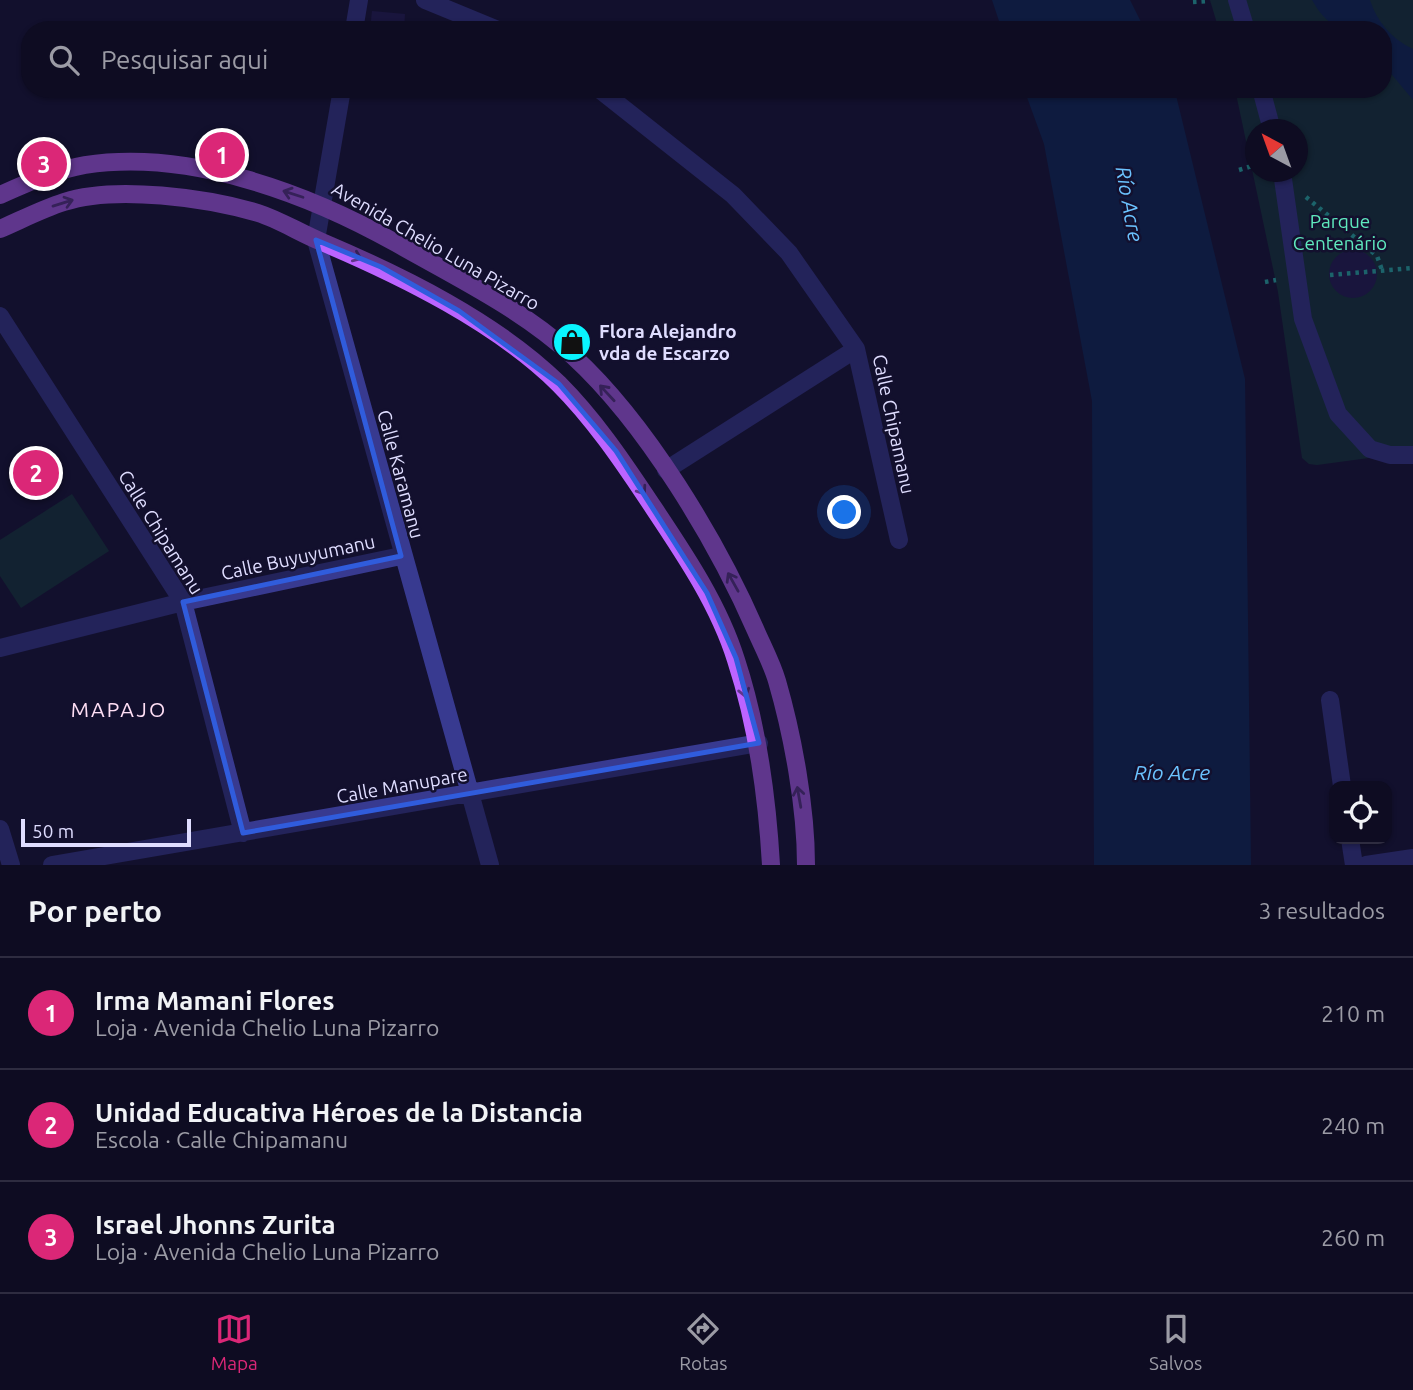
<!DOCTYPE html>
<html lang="pt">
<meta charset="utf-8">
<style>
body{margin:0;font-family:Ubuntu,sans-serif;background:#1c1a2f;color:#f1f3f6}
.controls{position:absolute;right:21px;bottom:21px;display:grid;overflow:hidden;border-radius:14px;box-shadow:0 2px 5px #0004}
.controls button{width:63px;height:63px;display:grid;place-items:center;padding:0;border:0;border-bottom:2px solid #2e2c40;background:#0e0c22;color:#f1f3f6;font:35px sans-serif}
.compass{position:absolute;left:1245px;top:119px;width:63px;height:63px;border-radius:50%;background:#0e0c22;box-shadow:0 2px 5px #0004;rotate:319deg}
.scale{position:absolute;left:21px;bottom:18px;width:170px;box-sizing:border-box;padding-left:7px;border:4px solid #dfddff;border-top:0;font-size:19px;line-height:24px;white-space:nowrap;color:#dfddff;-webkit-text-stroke:5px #13102e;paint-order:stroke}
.you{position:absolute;left:845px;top:513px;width:24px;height:24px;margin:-18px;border:5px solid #fff;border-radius:50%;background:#1a73e8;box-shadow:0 0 0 10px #1a73e833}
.badge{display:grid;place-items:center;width:46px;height:46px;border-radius:50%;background:#db2777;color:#fff;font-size:23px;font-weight:700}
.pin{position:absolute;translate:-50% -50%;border:4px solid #fff;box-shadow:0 2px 7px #0006}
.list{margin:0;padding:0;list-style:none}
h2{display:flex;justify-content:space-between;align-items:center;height:91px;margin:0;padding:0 28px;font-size:30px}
h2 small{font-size:23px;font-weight:400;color:#9b9ba5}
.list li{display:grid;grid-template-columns:46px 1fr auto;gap:21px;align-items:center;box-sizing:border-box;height:112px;padding:0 28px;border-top:2px solid #2e2c40}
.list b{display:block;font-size:26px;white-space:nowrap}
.list p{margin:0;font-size:23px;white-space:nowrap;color:#9b9ba5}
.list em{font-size:23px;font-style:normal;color:#9b9ba5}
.icon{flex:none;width:38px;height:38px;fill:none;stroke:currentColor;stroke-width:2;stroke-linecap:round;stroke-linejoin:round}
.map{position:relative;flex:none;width:1413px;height:865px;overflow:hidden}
.search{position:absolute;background:#0e0c22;box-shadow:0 2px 5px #0004;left:21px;right:21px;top:21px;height:77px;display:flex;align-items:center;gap:18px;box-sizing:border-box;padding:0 24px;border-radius:28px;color:#9b9ba5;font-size:26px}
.sheet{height:427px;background:#0e0c22}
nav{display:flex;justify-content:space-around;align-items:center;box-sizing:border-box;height:98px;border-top:2px solid #2e2c40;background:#0e0c22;font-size:19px;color:#9b9ba5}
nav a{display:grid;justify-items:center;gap:4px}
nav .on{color:#db2777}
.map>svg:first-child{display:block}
</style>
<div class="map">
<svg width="1413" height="865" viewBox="0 0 1413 865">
<rect width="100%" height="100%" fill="#13102e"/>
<path fill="#123935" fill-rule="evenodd" d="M1210 0H1413V452L1317 465 1309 464 1302 458 1278 292 1235 89H1383V30H1219ZM1256 130H1298V172H1256Z
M72 494 109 551 21 608 0 576V540Z"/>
<path fill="#092954" d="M992 0H1130L1145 30H1002Z
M1312 0H1370C1377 22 1392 39 1413 49V100L1383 64V30C1348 30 1331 34 1312 0Z
M1024 89 1175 91 1245 379 1251 865H1094L1092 401 1044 144Z"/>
<path fill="#221b50" d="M372 11 405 14 404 30H370Z
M1329 274a24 24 0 1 1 48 0a24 24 0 1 1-48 0Z"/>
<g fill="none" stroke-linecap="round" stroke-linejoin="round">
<path stroke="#28c8b5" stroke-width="4.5" stroke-dasharray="3.5 5" stroke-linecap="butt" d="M1193 2 1210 1
M1239 170 1252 166
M1306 197 1377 256 1382 270
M1330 275 1413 268
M1265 282 1276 280"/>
<path stroke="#383a90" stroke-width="18" d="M425 0 498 30
M1237 0 1246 30
M354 30 359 0
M342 89 316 240 490 865
M599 89 733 195 789 253 856 349 899 540
M1261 89 1272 130
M1282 172 1303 319 1338 414 1370 449 1390 455H1413
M0 316 183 602 243 833
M666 470 856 349
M0 648 183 602 401 556
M1330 700 1342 786
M0 829 11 865
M1350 839 1354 865
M52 865 759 743
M1366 865 1413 858"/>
<path stroke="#bc64ff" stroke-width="18" d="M0 195C27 183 56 170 85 165 189 149 307 193 396 243 456 277 522 309 573 356 646 423 717 541 756 631 763 647 772 664 777 681 793 736 806 808 806 865
M0 229C21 220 42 209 64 202 115 185 208 198 258 213 280 220 300 233 322 242 402 276 496 322 559 384 593 418 621 459 647 498 681 549 718 602 736 660 758 727 767 795 771 865"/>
</g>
<defs><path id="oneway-shaft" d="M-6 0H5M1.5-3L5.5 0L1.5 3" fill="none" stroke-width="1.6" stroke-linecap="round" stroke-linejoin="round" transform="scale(1.75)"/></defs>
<g stroke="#5f368c">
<use href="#oneway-shaft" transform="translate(293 194) rotate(-162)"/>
<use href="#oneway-shaft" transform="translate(63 203) rotate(-17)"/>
<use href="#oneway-shaft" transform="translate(352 255) rotate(23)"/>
<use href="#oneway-shaft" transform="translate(607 393) rotate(-133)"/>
<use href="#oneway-shaft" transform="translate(639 486) rotate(56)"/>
<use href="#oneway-shaft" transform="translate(733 582) rotate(-119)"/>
<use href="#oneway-shaft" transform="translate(743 687) rotate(75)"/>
<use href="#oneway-shaft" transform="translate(799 797) rotate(-100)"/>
</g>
<path d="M0 0H1413V865H0ZM316 240 381 267 459 311 559 384 616 451 707 593 736 658 759 743 243 833 183 602 401 556Z" fill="#13102e" fill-opacity=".55" fill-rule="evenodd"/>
<path fill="none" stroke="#305cdc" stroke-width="5" stroke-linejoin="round" d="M316 240 381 267 459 311 559 384 616 451 707 593 736 658 759 743 243 833 183 602 401 556Z"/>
<defs>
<symbol id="shop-disc" viewBox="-11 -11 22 22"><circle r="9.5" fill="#09f5ff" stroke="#13102e"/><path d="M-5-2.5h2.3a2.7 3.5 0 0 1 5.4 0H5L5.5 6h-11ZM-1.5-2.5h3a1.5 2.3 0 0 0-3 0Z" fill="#111"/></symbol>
</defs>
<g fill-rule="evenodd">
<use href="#shop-disc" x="550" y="320" width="44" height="44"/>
</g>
<g text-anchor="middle" stroke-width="5" stroke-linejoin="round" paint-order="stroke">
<g font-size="19" fill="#5fe9be" stroke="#13102e">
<text x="1340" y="228">Parque<tspan x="1340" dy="22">Centenário</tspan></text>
</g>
<g font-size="19" fill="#dfddff" stroke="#13102e">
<text transform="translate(436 246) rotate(30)" y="7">Avenida Chelio Luna Pizarro</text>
<text transform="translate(894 424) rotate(78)" y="7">Calle Chipamanu</text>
<text transform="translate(401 474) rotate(75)" y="7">Calle Karamanu</text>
<text transform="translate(161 532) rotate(58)" y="7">Calle Chipamanu</text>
<text transform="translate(298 557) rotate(-12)" y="7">Calle Buyuyumanu</text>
<text transform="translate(402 785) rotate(-10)" y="7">Calle Manupare</text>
</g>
<g font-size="19" font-weight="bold" fill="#dfddff" stroke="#13102e" text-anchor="start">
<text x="599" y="338">Flora Alejandro<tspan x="599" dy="22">vda de Escarzo</tspan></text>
</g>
<g font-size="21" font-style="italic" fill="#6bc3ff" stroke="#13102e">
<text transform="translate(1129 204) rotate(80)" y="7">Río Acre</text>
<text x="1172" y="780">Río Acre</text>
</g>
<g font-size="21" letter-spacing="2" fill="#ffdff5" stroke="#13102e">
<text x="119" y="717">MAPAJO</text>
</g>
</g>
</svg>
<div class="controls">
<button><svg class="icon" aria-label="locate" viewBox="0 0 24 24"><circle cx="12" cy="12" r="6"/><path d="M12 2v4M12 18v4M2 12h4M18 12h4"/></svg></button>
</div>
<svg class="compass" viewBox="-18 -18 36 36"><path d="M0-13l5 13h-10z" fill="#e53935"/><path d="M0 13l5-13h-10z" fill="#9b9ba5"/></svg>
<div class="scale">50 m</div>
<div class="you"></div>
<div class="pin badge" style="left:222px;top:155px">1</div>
<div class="pin badge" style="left:36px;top:473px">2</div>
<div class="pin badge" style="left:44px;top:164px">3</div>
<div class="search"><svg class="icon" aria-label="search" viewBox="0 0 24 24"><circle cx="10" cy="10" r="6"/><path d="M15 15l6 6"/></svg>Pesquisar aqui</div>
</div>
<section class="sheet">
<h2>Por perto<small>3 resultados</small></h2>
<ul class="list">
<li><span class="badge">1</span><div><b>Irma Mamani Flores</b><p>Loja · Avenida Chelio Luna Pizarro</p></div><em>210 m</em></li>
<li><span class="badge">2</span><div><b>Unidad Educativa Héroes de la Distancia</b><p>Escola · Calle Chipamanu</p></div><em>240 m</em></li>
<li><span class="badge">3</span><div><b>Israel Jhonns Zurita</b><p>Loja · Avenida Chelio Luna Pizarro</p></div><em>260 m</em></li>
</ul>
</section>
<nav>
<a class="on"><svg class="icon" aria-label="map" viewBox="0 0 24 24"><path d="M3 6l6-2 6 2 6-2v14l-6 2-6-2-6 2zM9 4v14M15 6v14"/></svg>Mapa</a>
<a><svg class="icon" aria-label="directions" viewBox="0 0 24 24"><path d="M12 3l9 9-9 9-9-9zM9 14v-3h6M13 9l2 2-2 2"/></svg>Rotas</a>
<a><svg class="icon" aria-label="saved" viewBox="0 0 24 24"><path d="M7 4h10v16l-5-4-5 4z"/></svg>Salvos</a>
</nav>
